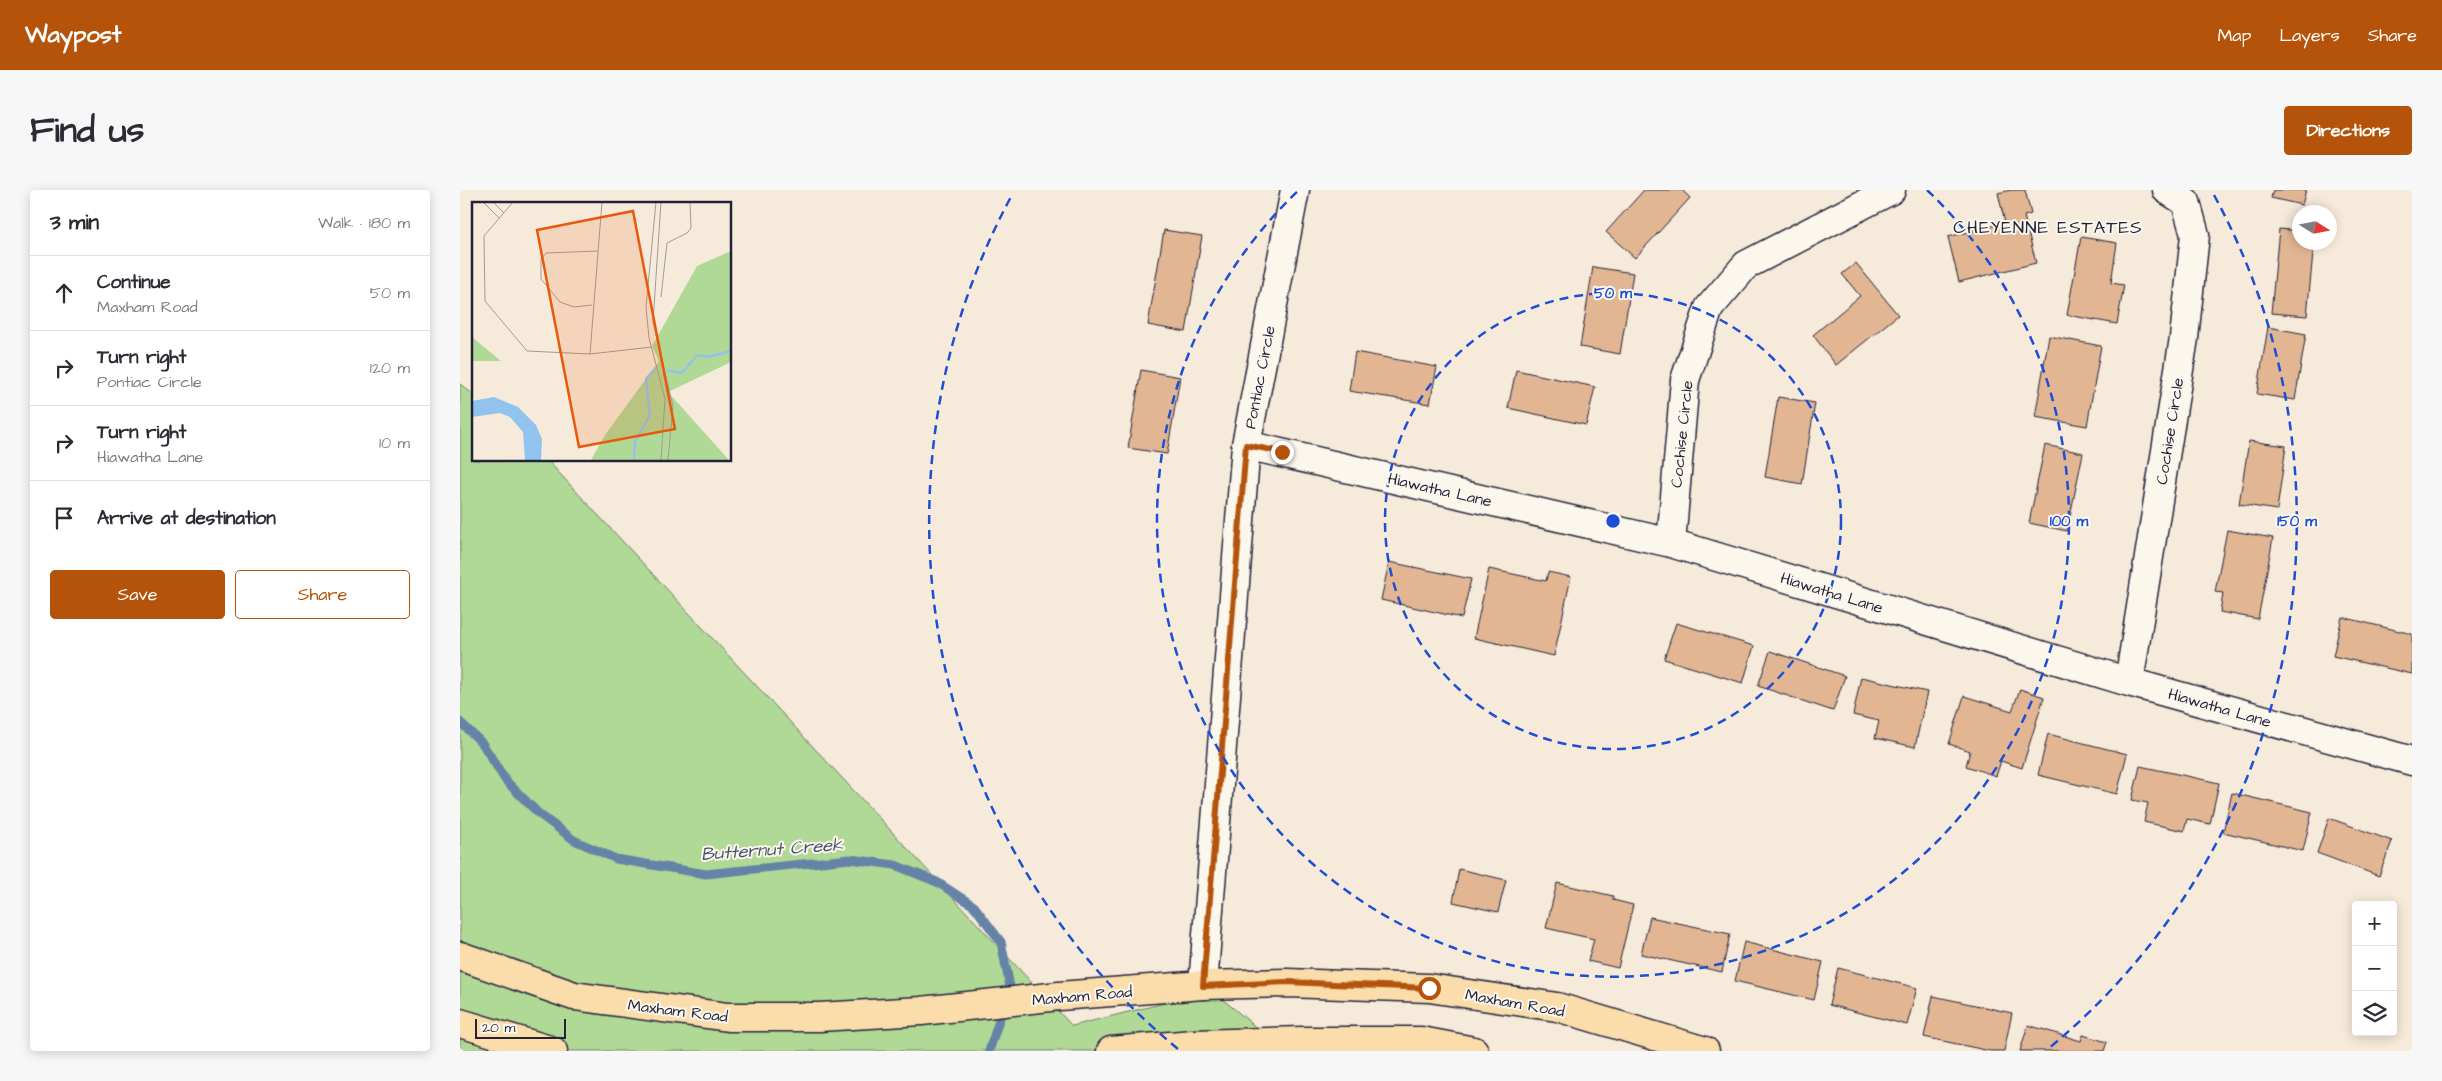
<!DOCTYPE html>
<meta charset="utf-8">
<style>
body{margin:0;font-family:"Architects Daughter",sans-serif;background:#f7f7f7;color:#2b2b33}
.controls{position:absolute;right:15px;bottom:15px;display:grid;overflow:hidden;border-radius:5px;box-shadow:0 2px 12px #0003}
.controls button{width:45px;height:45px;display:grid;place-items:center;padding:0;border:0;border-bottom:1px solid #e1e1e2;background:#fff;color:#2b2b33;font:25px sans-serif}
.compass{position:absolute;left:1832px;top:15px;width:45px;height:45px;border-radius:50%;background:#fff;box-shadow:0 2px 12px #0003;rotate:101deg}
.scale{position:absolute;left:15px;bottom:12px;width:91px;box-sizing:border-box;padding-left:5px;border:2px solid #22223b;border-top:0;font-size:14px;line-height:18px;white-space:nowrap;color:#22223b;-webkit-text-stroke:4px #fbf7ec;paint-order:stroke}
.stop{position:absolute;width:15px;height:15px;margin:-11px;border:4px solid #b45309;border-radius:50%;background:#fff}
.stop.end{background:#b45309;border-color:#fff;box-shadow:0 1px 5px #0008}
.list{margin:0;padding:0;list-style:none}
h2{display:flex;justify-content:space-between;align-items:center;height:65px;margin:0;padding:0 20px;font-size:21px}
h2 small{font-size:16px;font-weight:400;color:#7c7c81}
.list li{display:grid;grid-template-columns:32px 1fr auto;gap:15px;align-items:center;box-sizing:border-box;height:75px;padding:0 20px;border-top:1px solid #e1e1e2}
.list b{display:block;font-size:19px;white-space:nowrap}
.list p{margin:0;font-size:16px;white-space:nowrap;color:#7c7c81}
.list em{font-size:16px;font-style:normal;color:#7c7c81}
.actions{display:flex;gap:10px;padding:15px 20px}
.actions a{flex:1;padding:11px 0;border:1px solid #b45309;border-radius:5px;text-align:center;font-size:18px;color:#b45309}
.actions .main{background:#b45309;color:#fff}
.icon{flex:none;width:28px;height:28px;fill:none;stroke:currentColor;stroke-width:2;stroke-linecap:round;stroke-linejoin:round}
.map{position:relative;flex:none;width:1952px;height:861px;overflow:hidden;border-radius:5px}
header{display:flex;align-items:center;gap:30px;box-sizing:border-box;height:70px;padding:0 25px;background:#b45309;color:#fff}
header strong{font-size:24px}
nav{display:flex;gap:28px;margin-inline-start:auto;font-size:18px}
.intro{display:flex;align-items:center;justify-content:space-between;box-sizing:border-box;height:120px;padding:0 30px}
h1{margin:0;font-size:35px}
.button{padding:12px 22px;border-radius:5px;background:#b45309;color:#fff;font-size:18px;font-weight:700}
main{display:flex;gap:30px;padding:0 30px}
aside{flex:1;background:#fff;border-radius:5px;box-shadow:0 2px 12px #0003}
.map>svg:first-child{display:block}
</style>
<header>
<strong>Waypost</strong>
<nav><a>Map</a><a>Layers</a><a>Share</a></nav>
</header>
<div class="intro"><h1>Find us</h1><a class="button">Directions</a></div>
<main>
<aside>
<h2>3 min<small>Walk · 180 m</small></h2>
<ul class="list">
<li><svg class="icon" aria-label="ahead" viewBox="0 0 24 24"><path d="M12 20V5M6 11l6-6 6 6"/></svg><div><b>Continue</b><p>Maxham Road</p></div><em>50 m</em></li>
<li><svg class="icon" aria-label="right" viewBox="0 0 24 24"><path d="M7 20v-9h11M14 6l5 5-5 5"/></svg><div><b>Turn right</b><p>Pontiac Circle</p></div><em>120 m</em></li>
<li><svg class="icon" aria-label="right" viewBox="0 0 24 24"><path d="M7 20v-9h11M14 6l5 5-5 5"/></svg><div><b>Turn right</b><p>Hiawatha Lane</p></div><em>10 m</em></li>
<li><svg class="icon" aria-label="arrive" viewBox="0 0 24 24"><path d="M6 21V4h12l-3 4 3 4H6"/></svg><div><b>Arrive at destination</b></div></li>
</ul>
<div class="actions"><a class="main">Save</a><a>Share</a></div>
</aside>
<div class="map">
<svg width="1952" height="861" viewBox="0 0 1952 861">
<rect width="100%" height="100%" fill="#f6eada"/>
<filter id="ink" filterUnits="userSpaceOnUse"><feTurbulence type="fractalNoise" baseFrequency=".02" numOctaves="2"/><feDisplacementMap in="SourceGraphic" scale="10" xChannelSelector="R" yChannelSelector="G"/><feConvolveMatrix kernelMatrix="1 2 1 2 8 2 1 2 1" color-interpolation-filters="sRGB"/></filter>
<g filter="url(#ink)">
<path fill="#b0d996" stroke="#697e68" d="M0 194 14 205V270H87L612 836 753 801 824 861H0Z"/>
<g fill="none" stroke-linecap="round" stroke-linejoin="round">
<path stroke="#6583a6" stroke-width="9" d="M0 532 22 553 46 591 79 624 114 650 156 669 246 684 390 669 435 675 477 692 514 716 541 752 550 797 529 861"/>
</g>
<path fill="#e2b692" stroke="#22223b" d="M1184 0H1222L1230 8 1175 68 1146 42Z
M1551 0H1565L1571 24 1564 26 1576 73 1499 92 1488 47 1545 33 1538 3Z
M1813 0H1846L1842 15 1811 8Z
M1819 39 1840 41V52H1854L1847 126 1811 123Z
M704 40 742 46 726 142 688 135Z
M1621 47 1657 53 1651 93 1664 95 1657 134 1607 125Z
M1396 73 1438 125 1376 175 1353 145 1400 106 1382 84Z
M1133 77 1173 83 1160 164 1120 157Z
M1808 137 1846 144 1835 210 1797 204Z
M1589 146 1641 156 1627 236 1575 227Z
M895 162 977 177 970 214 889 201Z
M681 180 720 187 707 264 668 258Z
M1056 180 1135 197 1126 235 1048 218Z
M1318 207 1355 213 1342 294 1305 287Z
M1789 251 1826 256 1817 320 1779 314Z
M1585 255 1623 263 1607 341 1569 333Z
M1767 340 1813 348 1798 429 1760 422 1763 403 1755 402Z
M929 372 1011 389 1002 428 921 410Z
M1029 379 1086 391 1088 382 1111 387 1094 466 1014 448Z
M1882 427 1952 444V484L1873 466Z
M1216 433 1294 456 1283 493 1204 469Z
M1310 461 1385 486 1373 521 1298 496Z
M1401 487 1467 502 1455 557 1415 548 1419 531 1393 525Z
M1560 499 1584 507 1562 578 1541 571 1536 586 1506 576 1510 561 1489 554 1504 506 1552 521Z
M1588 544 1667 564 1657 604 1578 585Z
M1680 576 1759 593 1750 634 1727 629 1724 641 1684 632 1688 613 1672 610Z
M1772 603 1852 622 1843 661 1763 642Z
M1869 628 1932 651 1919 686 1857 663Z
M999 679 1046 690 1038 722 993 712Z
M1097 693 1153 706V710L1173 715 1158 778 1128 771 1134 749 1086 738Z
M1190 727 1270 744 1262 782 1181 764Z
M1284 752 1363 772 1354 810 1275 791Z
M1378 778 1457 798 1447 835 1369 815Z
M1473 806 1552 823 1544 861H1530L1464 847Z
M1568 835 1621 851 1623 845 1647 852 1644 861H1560Z"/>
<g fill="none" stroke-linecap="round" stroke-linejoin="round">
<defs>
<path id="minor" d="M786 255 1211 353 1669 492 1952 571
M1211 353 1225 190 1249 118 1286 75 1431 0
M1669 492 1724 148 1735 45 1726 12 1707 0
M743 795 786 255 835 0"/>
<path id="major" d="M0 766 114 806 268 827H359L461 821 599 806 743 795 827 793 969 798 1097 817 1245 861
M0 833 93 861
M651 861 733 854 843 851H961L1014 861"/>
</defs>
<use href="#minor" stroke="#22223b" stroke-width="31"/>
<use href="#major" stroke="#22223b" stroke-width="31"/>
<use href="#minor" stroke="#fbf7ec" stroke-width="28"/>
<use href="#major" stroke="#faddab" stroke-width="28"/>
</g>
</g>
<g fill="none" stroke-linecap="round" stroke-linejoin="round" filter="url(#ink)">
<path stroke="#b45309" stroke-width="6" d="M822 262 786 255 743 796 827 792 969 798"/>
</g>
<g fill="none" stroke="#1d4ed8" stroke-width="2.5" stroke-dasharray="9 6">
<circle cx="1153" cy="331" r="228"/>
<path d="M1467 0A456 456 0 1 1 839 0"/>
<path d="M718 859A684 684 0 0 1 552 5M1754 5A684 684 0 0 1 1588 859"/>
</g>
<g text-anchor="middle" stroke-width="4" stroke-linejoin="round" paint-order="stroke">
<g font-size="16" fill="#22223b" stroke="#fbf7ec">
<text transform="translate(799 187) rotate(-79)" y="6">Pontiac Circle</text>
<text transform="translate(1709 241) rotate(-81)" y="6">Cochise Circle</text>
<text transform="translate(1221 244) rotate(-84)" y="6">Cochise Circle</text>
<text transform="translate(980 299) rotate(13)" y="6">Hiawatha Lane</text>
<text transform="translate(1372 402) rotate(17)" y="6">Hiawatha Lane</text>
<text transform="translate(1760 517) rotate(16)" y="6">Hiawatha Lane</text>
<text transform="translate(622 805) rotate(-5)" y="6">Maxham Road</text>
<text transform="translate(1055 812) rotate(10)" y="6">Maxham Road</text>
<text transform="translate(218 820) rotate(7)" y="6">Maxham Road</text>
</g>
<g font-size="18" letter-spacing="1" fill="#22223b" stroke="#fbf7ec">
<text x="1588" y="43">CHEYENNE ESTATES</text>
</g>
<g font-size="18" font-style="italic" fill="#445271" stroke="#fbf7ec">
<text transform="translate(312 659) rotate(-4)" y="6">Butternut Creek</text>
</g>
</g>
<g transform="translate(12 12)">
<rect width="259" height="259" fill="#f6eada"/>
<path d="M259 49V160L196 190 257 258H119L133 233 187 159 180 144 225 64ZM0 135 29 159H0Z" fill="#b0d996"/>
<path d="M22 195 46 205 64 223 70 237 69 258H53L51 230 38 215 28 211 0 215V199Z" fill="#92c3ee"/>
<path fill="none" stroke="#92c3ee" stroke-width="2.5" d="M195 168 209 171 226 153 236 155 259 149M162 258 163 240 178 213 174 177 183 167"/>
<path fill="none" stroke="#a19a9a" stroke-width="1" d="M11 0 27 16M21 0 32 11M41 0 12 34 13 99 55 149 118 152 180 145M184 0 174 105 177 136 193 197 189 258M189 0 181 120 201 204 196 258M189 95 195 41 215 31 219 26 218 0M120 103 102 105 88 100 69 77V57L74 51 126 49M118 152 130 0"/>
<path fill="#e8590c" fill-opacity="0.15" stroke="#e8590c" stroke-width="2.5" d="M161 9 203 227 107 245 65 28Z"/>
<rect width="259" height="259" fill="none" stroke="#22223b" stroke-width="2.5"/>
</g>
<circle cx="1153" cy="331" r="8" fill="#1d4ed8" stroke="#fbf7ec" stroke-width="2.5"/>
<g font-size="15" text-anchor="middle" font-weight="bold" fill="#1d4ed8" stroke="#fbf7ec" stroke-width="4" stroke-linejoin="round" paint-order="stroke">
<text x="1153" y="108">50 m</text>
<text x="1609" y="336">100 m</text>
<text x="1837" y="336">150 m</text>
</g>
</svg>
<div class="controls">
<button>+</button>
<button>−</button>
<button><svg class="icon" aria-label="layers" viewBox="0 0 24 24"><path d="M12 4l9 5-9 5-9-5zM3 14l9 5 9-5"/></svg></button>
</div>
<svg class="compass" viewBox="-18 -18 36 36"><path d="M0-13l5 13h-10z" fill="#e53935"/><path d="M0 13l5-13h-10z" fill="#7c7c81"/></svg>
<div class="scale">20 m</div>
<div class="stop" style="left:969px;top:798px"></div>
<div class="stop end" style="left:822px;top:262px"></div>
</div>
</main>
